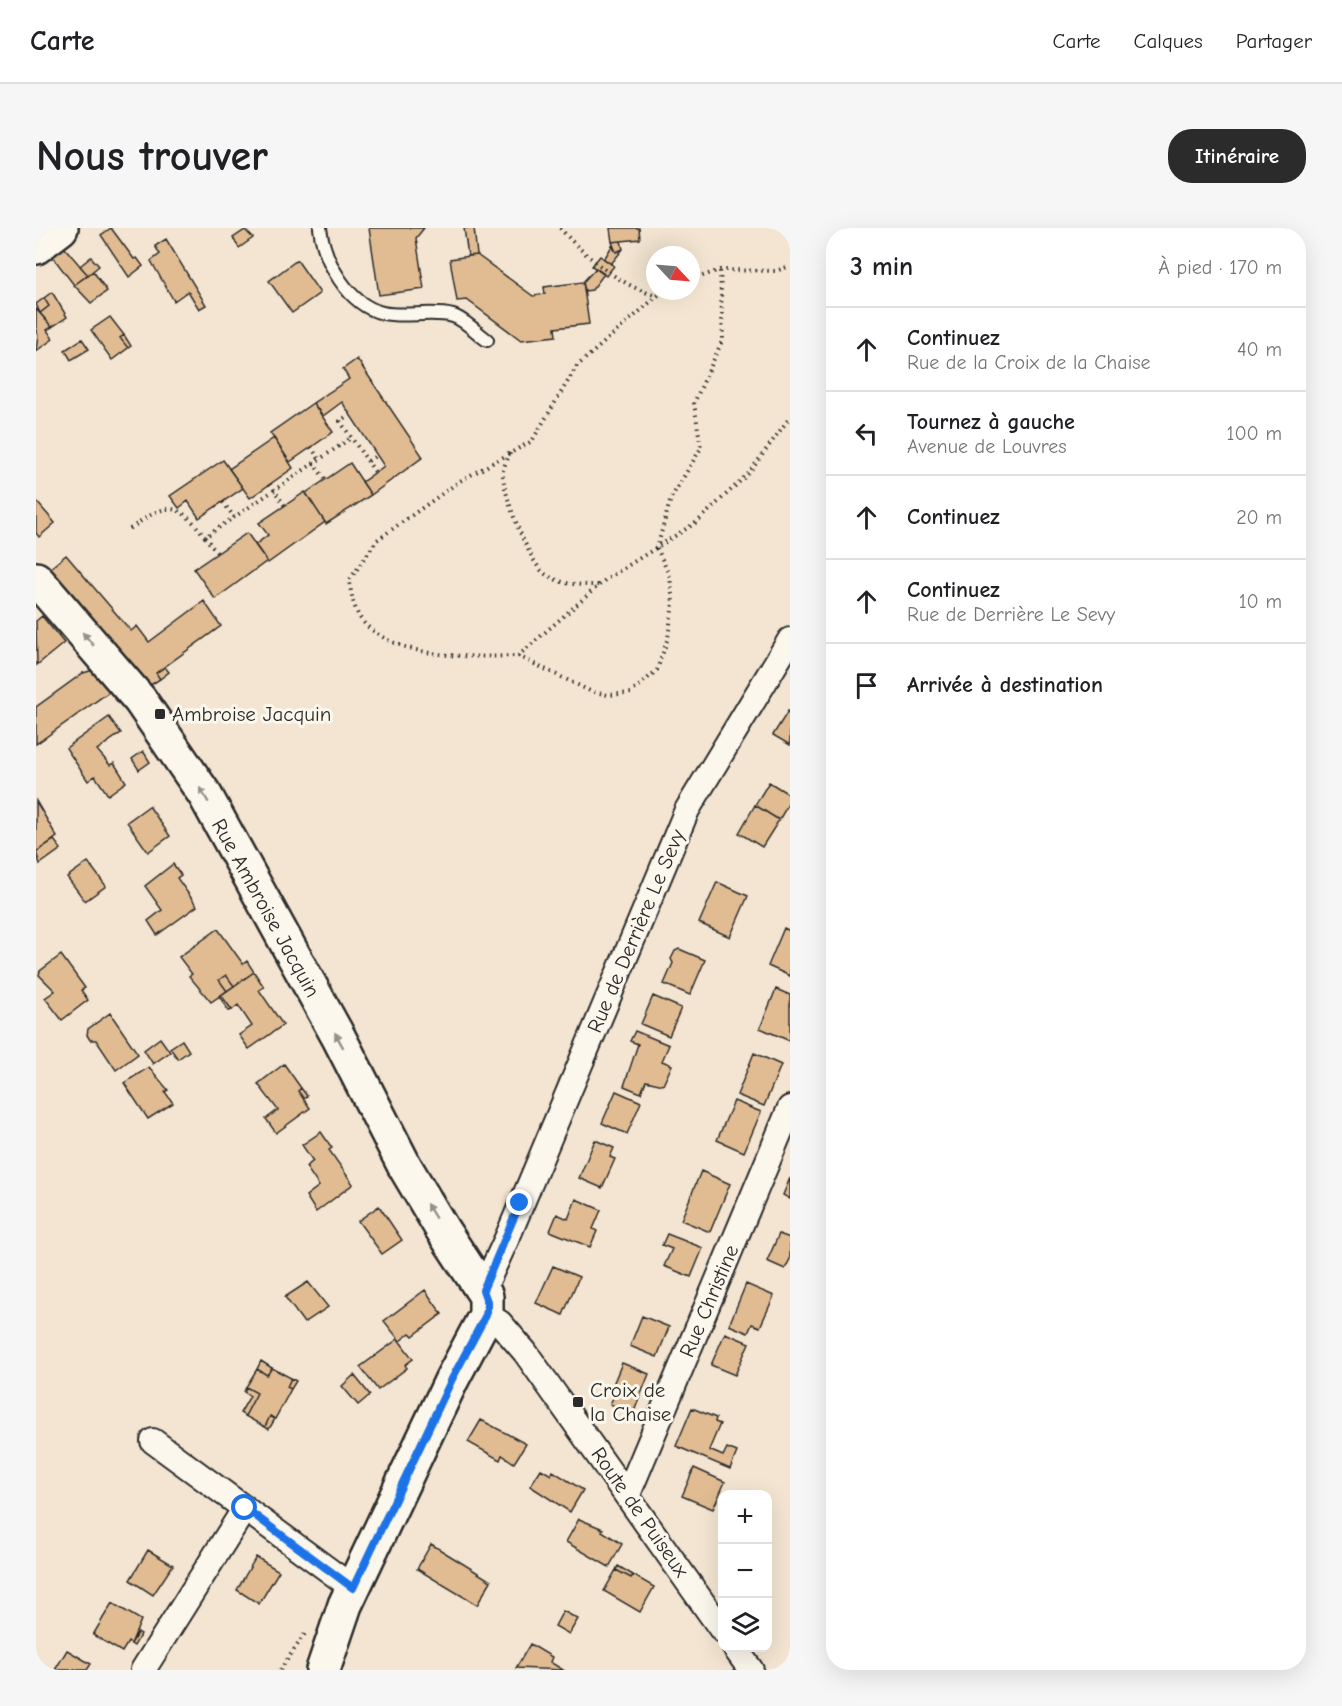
<!DOCTYPE html>
<html lang="fr">
<meta charset="utf-8">
<style>
body{margin:0;font-family:"Comic Neue",sans-serif;background:#f6f6f6;color:#202124}
.controls{position:absolute;right:18px;bottom:18px;display:grid;overflow:hidden;border-radius:12px;box-shadow:0 6px 24px #0002}
.controls button{width:54px;height:54px;display:grid;place-items:center;padding:0;border:0;border-bottom:2px solid #e0e0e0;background:#fff;color:#202124;font:30px sans-serif}
.compass{position:absolute;left:610px;top:18px;width:54px;height:54px;border-radius:50%;background:#fff;box-shadow:0 6px 24px #0002;rotate:116deg}
.stop{position:absolute;width:18px;height:18px;margin:-14px;border:4px solid #1a73e8;border-radius:50%;background:#fff}
.stop.end{background:#1a73e8;border-color:#fff;box-shadow:0 2px 6px #0008}
.list{margin:0;padding:0;list-style:none}
h2{display:flex;justify-content:space-between;align-items:center;height:78px;margin:0;padding:0 24px;font-size:26px}
h2 small{font-size:20px;font-weight:400;color:#757577}
.list li{display:grid;grid-template-columns:39px 1fr auto;gap:18px;align-items:center;box-sizing:border-box;height:84px;padding:0 24px;border-top:2px solid #e0e0e0}
.list b{display:block;font-size:22px;white-space:nowrap}
.list p{margin:0;font-size:20px;white-space:nowrap;color:#757577}
.list em{font-size:20px;font-style:normal;color:#757577}
.icon{flex:none;width:33px;height:33px;fill:none;stroke:currentColor;stroke-width:2;stroke-linecap:round;stroke-linejoin:round}
.map{position:relative;flex:none;width:754px;height:1442px;overflow:hidden;border-radius:24px}
header{display:flex;align-items:center;gap:36px;box-sizing:border-box;height:84px;padding:0 30px;background:#fff;border-bottom:2px solid #e0e0e0}
header strong{font-size:28px}
nav{display:flex;gap:33px;margin-inline-start:auto;font-size:21px}
.intro{display:flex;align-items:center;justify-content:space-between;box-sizing:border-box;height:144px;padding:0 36px}
h1{margin:0;font-size:42px}
.button{padding:15px 27px;border-radius:24px;background:#2b2b2b;color:#fff;font-size:21px;font-weight:700}
main{display:flex;gap:36px;padding:0 36px}
aside{flex:1;background:#fff;border-radius:24px;box-shadow:0 6px 24px #0002}
.map>svg:first-child{display:block}
</style>
<header>
<strong>Carte</strong>
<nav><a>Carte</a><a>Calques</a><a>Partager</a></nav>
</header>
<div class="intro"><h1>Nous trouver</h1><a class="button">Itinéraire</a></div>
<main>
<div class="map">
<svg width="754" height="1442" viewBox="0 0 754 1442">
<rect width="100%" height="100%" fill="#f3e5d1"/>
<filter id="ink" filterUnits="userSpaceOnUse"><feTurbulence type="fractalNoise" baseFrequency=".0167" numOctaves="2"/><feDisplacementMap in="SourceGraphic" scale="12" xChannelSelector="R" yChannelSelector="G"/><feConvolveMatrix kernelMatrix="1 2 1 2 8 2 1 2 1" color-interpolation-filters="sRGB"/></filter>
<g filter="url(#ink)">
<path fill="#e1bc92" stroke="#2b2b2b" stroke-width="1.5" d="M75 0 98 31 101 30 107 38 93 49 65 7Z
M333 0H388L380 10 388 61 343 67Z
M428 0H438L441 27 432 28Z
M574 0H603L604 11 576 14Z
M209 2 217 10 203 20 197 10Z
M130 11 170 77 163 81 152 63 138 73 115 33 124 26 119 18Z
M585 13 587 21 580 24 576 14Z
M576 18 580 24 587 21 575 36 568 31Z
M28 19 52 47 38 57 16 28Z
M441 27 497 68 509 66 508 59 547 54 553 96 519 100 520 108 485 112 431 72 421 73 414 31Z
M564 28 578 38 570 48 556 38Z
M55 29 63 38 52 47 44 38Z
M261 32 284 65 256 85 233 53Z
M560 40 568 46 556 62 549 63 547 54Z
M57 43 71 63 55 75 38 57Z
M16 64 31 89 16 99 4 85 13 78 8 70Z
M8 70 13 78 4 85 0 76Z
M0 81 16 99 11 102 17 111 0 123 2 107 0 104Z
M74 89 88 107 84 110 92 120 76 132 55 102Z
M88 107 95 118 92 120 84 110Z
M46 111 53 121 35 132 29 122Z
M321 131 387 229 335 267 326 254 348 238 306 174 287 188 277 175 313 151 307 141Z
M277 175 297 204 254 234 234 205Z
M238 210 257 240 214 270 193 241Z
M187 232 207 260 163 290 152 273 143 280 134 268Z
M314 235 335 267 290 296 270 265Z
M269 264 289 294 232 335 219 317 232 307 223 295Z
M0 273 19 295 3 309 0 305Z
M211 305 231 333 179 371 158 341Z
M30 327 95 403 101 398 113 414 168 373 185 398 120 445 124 451 113 458 12 342Z
M6 388 28 415 1 437 0 393Z
M129 439 133 444 124 451 120 445Z
M61 441 77 461 0 516V479L47 445Z
M752 483 754 484V517L737 507Z
M73 489 85 505 61 522 74 537 78 535 90 554 72 567 59 548 52 553 30 520Z
M107 523 114 534 103 542 96 531Z
M733 554 754 567V573L743 592 719 577Z
M0 573 21 609 0 624Z
M719 577 743 592 726 619 703 605Z
M113 578 134 608 112 624 91 594Z
M18 612 25 621 4 636 0 624Z
M52 634 70 658 49 673 31 649Z
M137 636 145 647 141 650 161 678 121 707 112 693 126 682 109 658Z
M681 654 712 668 694 709 663 695Z
M748 700 754 703V748L732 738Z
M182 701 207 736 211 733 218 744 198 758 190 747 183 752 191 763 175 774 153 748 156 746 143 729Z
M643 721 669 732 654 767 628 756 637 735 635 731 639 723Z
M25 727 49 760 45 762 52 772 26 792 9 770 19 763 3 747 4 743Z
M218 744 228 759 223 762 247 797 213 821 203 807 216 798 202 777 196 782 185 767Z
M190 747 198 758 191 763 183 752Z
M740 761 754 767V813L724 800Z
M185 767 196 782 193 783 183 768Z
M617 768 645 780 633 808 605 796Z
M74 785 102 826 80 842 60 812H54L51 807 52 801Z
M599 803 633 817 626 833 636 837 627 857 610 853 605 865 588 858 602 816 594 813Z
M124 810 134 824 117 836 108 822Z
M146 812 153 823 142 831 134 820Z
M718 825 745 837 728 878 701 867Z
M248 836 265 860 262 863 274 880 240 905 230 891 242 882 222 856Z
M113 839 132 862 129 864 137 875 112 891 88 855Z
M265 860 271 868 268 871 262 863Z
M580 863 605 874 591 906 566 895Z
M698 873 725 884 708 924 681 912Z
M285 904 296 920 293 922 317 956 280 984 270 968 283 958 270 939 277 933 266 917Z
M559 912 578 920 574 929 579 931 566 960 543 950Z
M665 943 694 956 674 1004 645 992Z
M754 950V971L747 967Z
M540 971 565 982 557 1001 561 1003 554 1019 514 1003 521 986 532 991Z
M343 978 366 1012 346 1026 322 993Z
M631 1006 667 1020 655 1049 628 1038 636 1021 626 1017Z
M743 1006 754 1010V1031L749 1041 731 1033Z
M517 1038 543 1049 527 1087 500 1075Z
M272 1054 292 1079 268 1095 249 1069Z
M710 1056 738 1068 724 1099 716 1096 712 1105 693 1097Z
M389 1062 406 1086 377 1108 374 1105 364 1113 348 1093Z
M606 1088 633 1099 621 1129 594 1118Z
M689 1105 713 1115 699 1147 675 1137Z
M362 1111 377 1131 369 1137 371 1140 342 1162 324 1139Z
M225 1133 236 1140 231 1147 221 1141Z
M586 1135 613 1146 597 1186 574 1176 578 1168 573 1166Z
M236 1140 255 1150 251 1159 255 1161 239 1191 234 1188 229 1199 209 1188 221 1165 210 1159 221 1141 231 1147Z
M318 1147 334 1167 322 1177 306 1158Z
M255 1150 260 1153 255 1161 251 1159Z
M210 1159 221 1165 209 1188 204 1185 214 1168 208 1164Z
M656 1180 680 1190 679 1194 684 1196 673 1222 687 1228 691 1220 701 1224 694 1241 640 1218Z
M234 1188 239 1191 233 1201 229 1199Z
M445 1192 490 1216 478 1235 466 1227 464 1232 432 1214Z
M658 1240 689 1254 677 1281 646 1268Z
M505 1241 515 1247 517 1243 547 1262 534 1284 494 1258Z
M543 1291 567 1301 566 1303 586 1316 573 1339 530 1314Z
M395 1316 455 1353 441 1377 381 1341Z
M112 1322 137 1337 117 1367 94 1352Z
M220 1329 243 1343 223 1376 201 1362Z
M582 1338 597 1347 595 1350 580 1342Z
M580 1342 595 1350 597 1347 618 1359 604 1384 568 1363Z
M76 1375 105 1392 95 1416 92 1414 86 1424 57 1407Z
M527 1383 542 1391 533 1406 519 1398Z
M102 1404 105 1406 98 1418 95 1416Z
M494 1416 516 1429 514 1434 527 1442 480 1440Z
M31 1422 55 1436 51 1442H19Z"/>
<g fill="none" stroke-linecap="round" stroke-linejoin="round">
<defs>
<path id="lane" d="M284 0C288 33 312 77 347 85 369 90 395 82 417 88 428 91 441 105 451 112"/>
<path id="street" d="M447 1062 472 1008 651 582 754 412
M450 1087 464 1095 489 1124 686 1402
M117 1213 317 1360
M592 1266 754 880
M699 1420 715 1442
M107 1442 209 1280"/>
<path id="secondary" d="M0 19 25 0
M0 351 104 472 169 567 303 810 368 937 406 1001 450 1068V1087L416 1151 309 1377 287 1442"/>
</defs>
<use href="#lane" stroke="#2b2b2b" stroke-width="16"/>
<use href="#street" stroke="#2b2b2b" stroke-width="28"/>
<use href="#secondary" stroke="#2b2b2b" stroke-width="38"/>
<path stroke="#2b2b2b" stroke-width="4" stroke-dasharray="1.5 4.5" stroke-linecap="butt" d="M524 0C548 28 585 58 621 68
M655 52 684 42 740 43 754 38
M627 63 541 138 496 213 424 253 341 312 313 353C316 368 318 385 329 396 366 432 435 429 482 428L569 352 661 294 713 245 754 189
M314 186 304 193 339 244
M275 219 283 231
M474 225C472 231 468 237 467 243 465 262 493 335 509 346 526 357 542 357 562 357
M332 233 341 227
M277 235 290 252
M234 256 249 278
M187 274 198 289
M94 301C129 275 141 271 169 309L315 210
M169 309 181 325
M482 428 554 463 572 467 595 465 621 442 632 410 637 375 634 349 621 320 635 270 665 220 658 175 687 111 684 42
M244 1442 271 1403"/>
<use href="#lane" stroke="#fbf7ec" stroke-width="12"/>
<use href="#street" stroke="#fbf7ec" stroke-width="24"/>
<use href="#secondary" stroke="#fbf7ec" stroke-width="33"/>
</g>
<defs><path id="oneway-solid" d="M-6-.8H1V-3.2L6.5 0L1 3.2V.8H-6Z" transform="scale(1.5)"/></defs>
<g fill="#93918c">
<use href="#oneway-solid" transform="translate(52 411) rotate(-130)"/>
<use href="#oneway-solid" transform="translate(168 567) rotate(-121)"/>
<use href="#oneway-solid" transform="translate(303 812) rotate(-119)"/>
<use href="#oneway-solid" transform="translate(395 983) rotate(-121)"/>
</g>
</g>
<g fill="none" stroke-linecap="round" stroke-linejoin="round" filter="url(#ink)">
<path stroke="#1a73e8" stroke-width="8" d="M209 1280 317 1360 416 1151 450 1087 452 1076 447 1062 484 975"/>
</g>
<g fill="#2b2b2b" stroke="#fbf7ec" stroke-width="2">
<rect x="118" y="480" width="12" height="12" rx="3"/>
<rect x="536" y="1168" width="12" height="12" rx="3"/>
</g>
<g text-anchor="middle" stroke-width="6" stroke-linejoin="round" paint-order="stroke">
<g font-size="21" fill="#2b2b2b" stroke="#fbf7ec" text-anchor="start">
<text x="136" y="493">Ambroise Jacquin</text>
<text x="554" y="1169">Croix de<tspan x="554" dy="24">la Chaise</tspan></text>
</g>
<g font-size="21" fill="#2b2b2b" stroke="#fbf7ec">
<text transform="translate(230 680) rotate(61)" y="7">Rue Ambroise Jacquin</text>
<text transform="translate(600 703) rotate(-67)" y="7">Rue de Derrière Le Sevy</text>
<text transform="translate(673 1073) rotate(-67)" y="7">Rue Christine</text>
<text transform="translate(604 1284) rotate(55)" y="7">Route de Puiseux</text>
</g>
</g>
</svg>
<div class="controls">
<button>+</button>
<button>−</button>
<button><svg class="icon" aria-label="layers" viewBox="0 0 24 24"><path d="M12 4l9 5-9 5-9-5zM3 14l9 5 9-5"/></svg></button>
</div>
<svg class="compass" viewBox="-18 -18 36 36"><path d="M0-13l5 13h-10z" fill="#e53935"/><path d="M0 13l5-13h-10z" fill="#757577"/></svg>
<div class="stop" style="left:209px;top:1280px"></div>
<div class="stop end" style="left:484px;top:975px"></div>
</div>
<aside>
<h2>3 min<small>À pied · 170 m</small></h2>
<ul class="list">
<li><svg class="icon" aria-label="ahead" viewBox="0 0 24 24"><path d="M12 20V5M6 11l6-6 6 6"/></svg><div><b>Continuez</b><p>Rue de la Croix de la Chaise</p></div><em>40 m</em></li>
<li><svg class="icon" aria-label="left" viewBox="0 0 24 24"><path d="M17 20v-9H6M10 6l-5 5 5 5"/></svg><div><b>Tournez à gauche</b><p>Avenue de Louvres</p></div><em>100 m</em></li>
<li><svg class="icon" aria-label="ahead" viewBox="0 0 24 24"><path d="M12 20V5M6 11l6-6 6 6"/></svg><div><b>Continuez</b></div><em>20 m</em></li>
<li><svg class="icon" aria-label="ahead" viewBox="0 0 24 24"><path d="M12 20V5M6 11l6-6 6 6"/></svg><div><b>Continuez</b><p>Rue de Derrière Le Sevy</p></div><em>10 m</em></li>
<li><svg class="icon" aria-label="arrive" viewBox="0 0 24 24"><path d="M6 21V4h12l-3 4 3 4H6"/></svg><div><b>Arrivée à destination</b></div></li>
</ul>
</aside>
</main>
